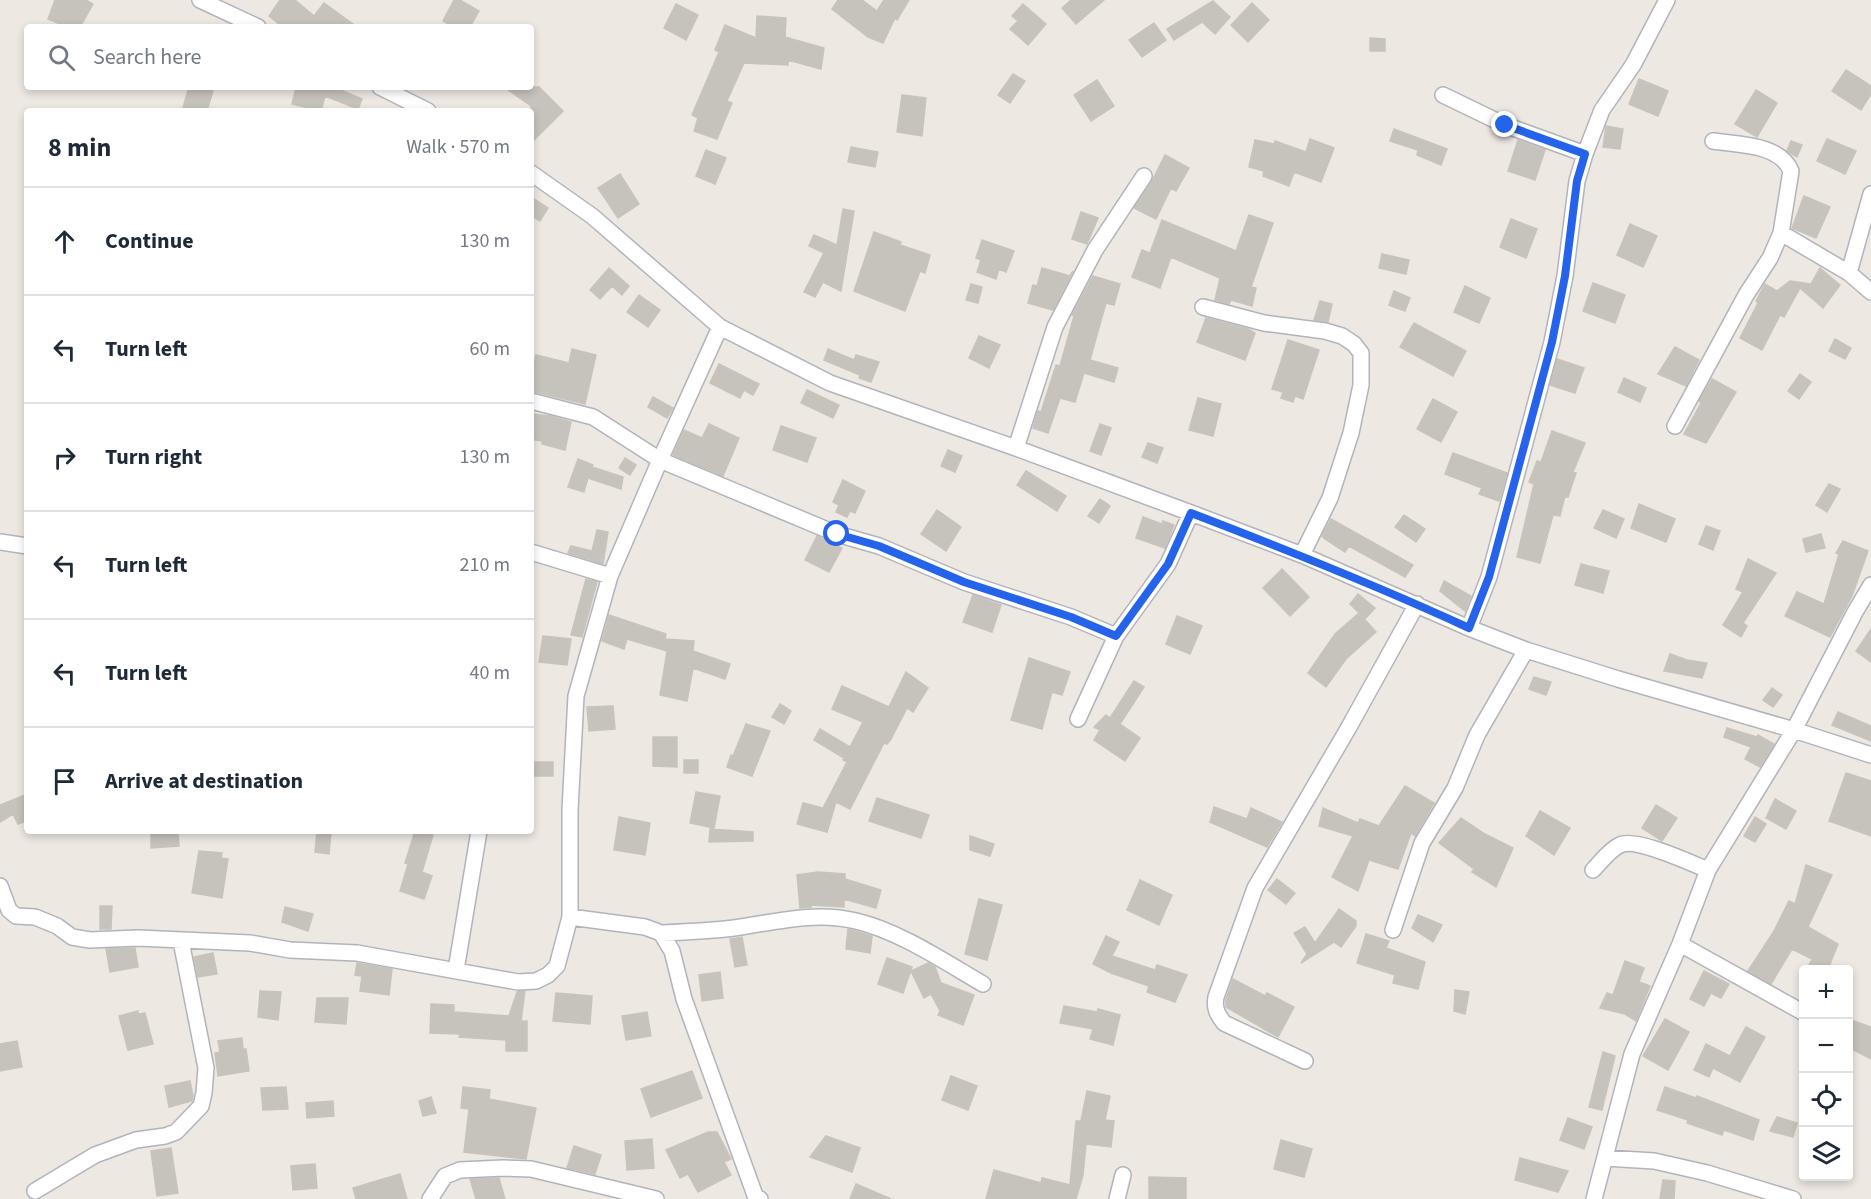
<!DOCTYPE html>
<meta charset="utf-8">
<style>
body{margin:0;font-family:"Source Sans 3",sans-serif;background:#f6f6f7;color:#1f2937}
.controls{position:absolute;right:18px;bottom:18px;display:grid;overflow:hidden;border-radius:6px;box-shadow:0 3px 9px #0003}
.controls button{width:54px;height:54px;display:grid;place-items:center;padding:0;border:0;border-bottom:2px solid #e0e1e3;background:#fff;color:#1f2937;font:30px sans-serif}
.stop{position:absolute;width:18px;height:18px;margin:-14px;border:4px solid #2563eb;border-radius:50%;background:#fff}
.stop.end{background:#2563eb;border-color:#fff;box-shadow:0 2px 6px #0008}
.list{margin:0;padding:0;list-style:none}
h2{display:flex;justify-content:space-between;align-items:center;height:78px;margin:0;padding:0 24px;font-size:26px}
h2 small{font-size:20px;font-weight:400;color:#747a83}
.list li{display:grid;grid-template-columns:39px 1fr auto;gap:18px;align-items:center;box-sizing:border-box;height:108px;padding:0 24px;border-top:2px solid #e0e1e3}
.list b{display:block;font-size:22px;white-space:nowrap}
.list em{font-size:20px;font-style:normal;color:#747a83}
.icon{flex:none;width:33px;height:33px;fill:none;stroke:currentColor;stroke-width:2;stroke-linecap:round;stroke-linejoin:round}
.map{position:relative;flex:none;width:1871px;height:1199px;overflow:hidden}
.search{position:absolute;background:#fff;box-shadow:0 3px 9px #0003;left:24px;top:24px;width:510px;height:66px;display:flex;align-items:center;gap:15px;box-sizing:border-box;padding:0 21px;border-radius:6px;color:#747a83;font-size:22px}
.panel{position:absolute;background:#fff;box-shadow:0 3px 9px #0003;left:24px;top:108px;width:510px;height:726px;border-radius:6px}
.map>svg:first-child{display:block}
</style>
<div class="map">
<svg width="1871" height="1199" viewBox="0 0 1871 1199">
<rect width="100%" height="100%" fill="#ede8e2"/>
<path fill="#c6c3bd" stroke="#c9c3bb" stroke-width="1.5" d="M55 0H86L93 4 80 27H67L48 19Z
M280 0H295L314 16 324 3 357 27H283L269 16Z
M454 0H460L479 11 470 27H454L443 21Z
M838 0H862L877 11 884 0H909L897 20 895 18 883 43 868 37 832 9Z
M1071 0H1104L1076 24 1062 8Z
M1213 1 1230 17 1215 34 1202 22 1174 40 1167 29Z
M1252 3 1269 20 1248 42 1231 25Z
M676 4 698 15 686 40 664 28Z
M1023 4 1046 24 1028 45 1010 29 1018 21 1012 16Z
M757 16 786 18 785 37 824 48 821 69 788 60V65L744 63 727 101 732 103 717 139 694 131 698 118 692 115 719 52 715 50 725 25 756 38Z
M1154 23 1166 40 1142 57 1129 40Z
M1370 38 1385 39V51H1370Z
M1846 70 1871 86V94L1861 110 1832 91Z
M1013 74 1025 81 1010 103 998 95Z
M1639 79 1668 91 1658 116 1629 104Z
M1097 80 1114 106 1091 121 1074 95Z
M189 87H214L207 111H182Z
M296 87H334L362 99 358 109 325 96 321 111 292 104Z
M504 87H539L563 111 531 143V106Z
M1756 90 1777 103 1757 137 1735 124Z
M902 95 926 98 922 136 897 132Z
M1606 126 1623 129 1620 149 1603 147Z
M1394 129 1447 149 1441 165 1417 155 1418 150 1390 141Z
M1310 139 1334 148 1321 182 1294 172 1289 186 1263 176 1264 171 1249 167 1255 140 1274 144 1275 141 1306 152Z
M1827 139 1856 151 1845 174 1817 161Z
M1518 140 1545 150 1535 180 1508 171Z
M1791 141 1802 145 1797 157 1787 151Z
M851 147 878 152 875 167 848 162Z
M706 150 726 158 715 184 696 176Z
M1165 155 1189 168 1176 191 1171 188 1156 219 1134 208 1152 181Z
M620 174 639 204 618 218 598 188Z
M1804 196 1830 207 1816 238 1792 228Z
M531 197 548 208 540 221 531 215Z
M843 209 854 211 841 291 823 282 815 297 804 292 824 253 809 246 814 235 837 245Z
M1081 212 1098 218 1087 244 1072 239Z
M1249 215 1273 223 1251 287 1256 288 1252 306 1231 300 1229 304 1215 300 1220 278 1171 257 1160 288 1132 277 1142 250 1150 253 1162 220 1236 251Z
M1511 219 1537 229 1526 258 1500 247Z
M1630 224 1657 236 1643 267 1617 255Z
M874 232 901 242 900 245 930 255 925 273 920 271 905 311 854 291Z
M982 240 1014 251 1006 272 999 269 996 279 977 272 981 260 976 258Z
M1382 254 1409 260 1406 274 1379 268Z
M609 268 629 286 622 295 612 286 600 299 590 290Z
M1042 268 1070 276 1073 271 1053 310 1028 303 1033 285 1037 286Z
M1820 268 1840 285 1823 308 1800 288 1784 317 1780 315 1762 350 1740 338 1758 303 1756 301 1765 284 1777 291 1790 281 1811 284Z
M1093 276 1120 284 1114 305 1106 303 1090 360 1118 368 1114 382 1084 373 1075 402 1060 398 1048 433 1033 428 1038 411 1041 412 1056 365 1060 366 1074 316 1072 315Z
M1593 283 1625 295 1615 323 1583 311Z
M971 284 982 287 978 303 966 300Z
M1465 286 1490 298 1479 323 1454 312Z
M1394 291 1410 298 1405 311 1389 305Z
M639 295 660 310 648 327 627 312Z
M1320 301 1332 304 1328 322 1314 320Z
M1206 318 1248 329 1255 333 1245 360 1197 342Z
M1414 323 1466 351 1453 376 1400 347Z
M979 336 1000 345 989 368 969 358Z
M1835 339 1851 348 1845 359 1829 351Z
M1288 340 1319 350 1303 399 1295 396 1293 402 1281 398 1283 392 1272 389Z
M1675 347 1699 360 1686 386 1658 374Z
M572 349 596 355 585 404 531 391V378L536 355 569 363Z
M828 349 854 360 856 355 879 362 871 382 859 378 860 375 824 360Z
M1557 359 1584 368 1575 393 1550 385Z
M719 364 759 384 753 395 744 390 740 398 710 383Z
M1800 374 1811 382 1799 399 1788 391Z
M1624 378 1646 388 1640 402 1618 392Z
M1712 379 1736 392 1706 443 1684 434 1701 403 1699 401Z
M807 390 839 405 833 418 801 403Z
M653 397 673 408 667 418 648 407Z
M1198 398 1221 404 1213 436 1189 430Z
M1433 399 1457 412 1441 442 1417 429Z
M531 414 551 416 571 422 565 450 542 444V441L531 439Z
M709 424 739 438 723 476 673 455 684 430 702 438Z
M1100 424 1111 428 1101 455 1090 451Z
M781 426 816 438 807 462 773 450Z
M1552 431 1585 443 1573 472 1576 473 1568 497 1565 496 1560 516 1553 515 1540 563 1517 557 1534 484 1529 482 1537 461 1541 462Z
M1148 443 1163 448 1157 463 1142 457Z
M948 450 962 456 955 472 941 466Z
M1453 453 1507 473 1499 501 1479 494 1482 488 1445 474Z
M625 458 636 465 630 475 619 468Z
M578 459 593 465 592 467 623 477 621 489 588 478 584 492 568 487Z
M1026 471 1066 496 1057 511 1017 485Z
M843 480 865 491 855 513 850 511 847 517 836 512 839 505 833 502Z
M1829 484 1840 489 1827 512 1816 505Z
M1100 499 1110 506 1099 523 1088 516Z
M1639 504 1675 519 1666 542 1631 528Z
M937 510 961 527 946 551 921 534Z
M1603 510 1624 519 1616 538 1594 528Z
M1404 515 1425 529 1416 542 1395 527Z
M1143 517 1162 524 1163 521 1174 525 1165 548 1136 538Z
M1331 519 1413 565 1405 577 1349 546 1345 552 1325 539 1322 536Z
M1706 526 1720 531 1713 550 1699 544Z
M597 530 608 532 603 564 568 553 571 546 592 551Z
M1821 534 1825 548 1806 552 1803 539Z
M817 536 842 548 829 572 805 560Z
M1843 541 1868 551 1852 596 1830 637 1785 616 1797 592 1824 604 1839 554 1836 553Z
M1748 559 1776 573 1743 623 1747 626 1741 637 1723 625 1743 592 1736 589Z
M1581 564 1609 571 1603 593 1575 585Z
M1282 569 1309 597 1290 616 1263 588Z
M586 579 597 582 582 637 571 635Z
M1444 581 1471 596 1465 611 1440 591Z
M1358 594 1375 608 1365 619 1350 604Z
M973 595 1001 605 992 632 963 622Z
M1359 613 1376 632 1346 659 1326 687 1308 673 1335 634Z
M609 615 666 634 665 639 694 641 693 651 730 664 725 679 693 668 687 701 660 695 667 651 627 639 624 649 602 641Z
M1177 616 1202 626 1190 654 1166 644Z
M1871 629V662L1856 651Z
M543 636 571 639 567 665 539 662Z
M1670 654 1687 660 1707 663 1702 678 1664 671Z
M1029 658 1070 672 1062 695 1052 692 1042 729 1011 720Z
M906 672 928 688 913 712 907 708 891 739 887 744 884 743 850 809 836 802 827 832 797 824 803 803 823 808 847 762 843 760 844 758 814 740 820 729 850 747 863 722 832 709 842 686 889 707Z
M1534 677 1551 682 1546 695 1529 689Z
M1134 681 1144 687 1120 724 1140 738 1125 761 1094 740 1100 730 1094 727 1106 715 1110 718Z
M1772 688 1782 695 1773 707 1763 700Z
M780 704 791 711 784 724 772 717Z
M613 706 615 729 589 731 587 707Z
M1838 712 1871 726V741L1832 725Z
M746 724 770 731 752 776 727 767 731 755 733 756Z
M1727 728 1757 737 1758 735 1774 744 1760 767 1745 759 1751 747 1724 737Z
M653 737H677V767L653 766Z
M684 760H698V773H684Z
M534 762H553V776H534Z
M1846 773 1871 781V836L1829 821Z
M1405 786 1434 803 1415 836 1411 833 1398 869 1369 860 1358 891 1332 877 1353 836 1319 826 1323 808 1358 823 1360 819 1379 826Z
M696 792 720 796 714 828 690 823Z
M27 794V821L18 824 13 814 0 822V805Z
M877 798 929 815 921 838 869 821Z
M1775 799 1796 811 1786 829 1766 818Z
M1656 805 1677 818 1662 841 1642 828Z
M1214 807 1247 819 1251 808 1282 822 1267 847 1210 822Z
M1540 811 1570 828 1554 855 1526 836Z
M619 817 650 823 645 855 614 850Z
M1755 817 1766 824 1755 842 1744 836Z
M1461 818 1485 834 1513 848 1496 887 1472 872 1474 869 1439 843Z
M710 829 753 832V841L709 842Z
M151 831H178L179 846 151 848Z
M317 831H331L329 854 315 852Z
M415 831 433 835 422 872 432 876 424 899 400 891 408 864 405 863Z
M970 836 994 844 990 856 970 850Z
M199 851 222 853 221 858 228 859 222 898 192 893Z
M1806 865 1832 875 1808 927 1838 944 1828 969H1807L1812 959 1792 949 1771 984 1748 971 1774 931 1789 901 1795 904Z
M818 872 845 874V879L881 890 876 908 844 899V907L811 905V907L800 908 797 875Z
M1277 879 1295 893 1286 904 1268 890Z
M1140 880 1172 895 1159 925 1127 910Z
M979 899 1002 905 987 960 965 954Z
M100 906H112L111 929H100Z
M285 907 313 914 308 931 282 922Z
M1339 909 1356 921V926L1341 947 1334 942 1301 963 1307 954 1294 933 1305 927 1315 943Z
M1418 915 1442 925 1433 942 1412 928Z
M848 929 872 936 870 953 846 949Z
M1366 934 1389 941 1386 948 1425 962 1418 989 1393 983 1395 975 1357 963Z
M1106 936 1119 942 1112 956 1155 970 1157 965 1187 975 1175 1002 1147 992 1149 986 1111 973 1093 964Z
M742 937 747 965 735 967 730 939Z
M135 948 138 967 110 972 106 949Z
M213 953 217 974 198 977 194 957Z
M887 958 912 967 903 993 878 984Z
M1625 961 1644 968 1639 982 1650 986 1636 1021 1625 1014 1600 1008 1607 993 1613 995Z
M357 963 392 969 389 995 360 991 362 976 355 975Z
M928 963 935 967 941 983 974 995 963 1025 938 1015 940 1011 931 994 924 998 911 971Z
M1704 971 1729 984 1721 998 1711 993 1704 1006 1690 999Z
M720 972 723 998 702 1001 699 975Z
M1233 979 1265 996 1267 993 1294 1007 1278 1037 1226 1007V999Z
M1455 990 1469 992 1465 1014 1454 1011Z
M260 991 281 992 278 1020 258 1017Z
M525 991 521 1021H527V1051H506V1040L459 1037 460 1034 430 1033 431 1004 454 1005V1012L509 1016 517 992Z
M556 993 592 996 590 1024 553 1021Z
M317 998H348L346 1024 315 1022Z
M1064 1006 1097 1012 1098 1009 1120 1015 1113 1045 1090 1039 1093 1029 1060 1023Z
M138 1011V1014L145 1013 153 1044 128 1050 119 1016Z
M647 1012 651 1036 626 1040 622 1016Z
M1665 1019 1689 1032 1668 1070 1643 1056Z
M1848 1019 1871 1027V1059L1848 1047Z
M1746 1027 1765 1037 1740 1082 1713 1068 1709 1077 1694 1070 1706 1044 1730 1056Z
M242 1038 243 1049H246L249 1071 218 1076 215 1053 220 1052 218 1041Z
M17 1041 22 1067 0 1071V1044Z
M1603 1052 1615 1056 1602 1110 1589 1107Z
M692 1071 702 1098 651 1117 641 1089Z
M951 1076 977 1086 968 1110 942 1100Z
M190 1081 193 1096 192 1101 169 1107 165 1086Z
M286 1087 288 1109 263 1110 261 1088Z
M463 1087 490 1090 489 1099 536 1108 526 1159 464 1152 469 1109 461 1108Z
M1665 1087 1696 1098 1697 1096 1759 1120 1753 1140 1724 1130 1722 1135 1687 1123 1688 1120 1657 1110Z
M1087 1091 1110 1096 1105 1120 1114 1121 1111 1147 1086 1144 1083 1175 1076 1199H986L994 1170 1041 1183 1042 1178 1070 1185 1076 1121H1081Z
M431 1097 436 1113 423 1116 419 1101Z
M333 1101 334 1116 307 1118 306 1103Z
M1777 1117 1797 1123 1793 1137 1770 1131Z
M1568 1118 1592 1127 1584 1149 1560 1140Z
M708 1132H717L731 1159 724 1162 731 1175 698 1192 688 1174 680 1178 666 1150Z
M826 1136 860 1148 852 1172 810 1157Z
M652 1139 654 1168 627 1170 625 1141Z
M1281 1140 1312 1149 1304 1177 1274 1169Z
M574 1146 601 1155 595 1174 567 1168Z
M171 1148 178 1193 157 1196 151 1151Z
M1520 1158 1568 1171 1558 1192 1515 1180Z
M315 1164 317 1188 293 1190 291 1166Z
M400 1174 407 1199H356L353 1188Z
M1149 1177 1186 1178V1199H1149Z
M499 1178 505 1199H476L470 1179Z
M1663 1180 1675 1181 1674 1199H1660Z
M856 1184 891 1199H850Z"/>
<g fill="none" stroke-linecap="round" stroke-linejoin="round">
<defs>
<path id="minor" d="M200 0 258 27
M380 87 428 111
M1443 95 1505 125 1585 154
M1713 141C1739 145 1780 144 1791 171L1781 233
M531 173 592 216 720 327 830 383 1016 448 1191 513 1302 555 1469 628 1526 650 1618 679 1794 730 1871 755
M1849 273 1871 194
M1203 307 1264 323 1325 331 1342 336 1354 344 1361 353V385L1351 433 1330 498 1302 555
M531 401 593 417 660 460 837 534 879 546 964 582 1071 617 1116 636
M1675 426 1746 295 1770 258 1781 233 1849 273 1871 292
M1016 448 1055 327 1095 250 1144 176
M0 542 27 546
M531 552 610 576
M1469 628 1489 577 1552 342 1565 276 1577 181 1585 154 1602 110 1633 65 1667 0
M1078 719 1116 636 1168 564 1191 513
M1593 870C1601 862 1609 850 1620 845 1635 837 1691 863 1708 870
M0 886 9 910 16 916 35 917 57 926 72 937 90 940 138 938 250 943 290 950 357 953 518 982 536 981 548 975 557 966 570 917V810L576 696 610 576 660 460 720 327
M570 917 645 927 661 933 672 951 684 999 756 1198 760 1199
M1393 930 1422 843 1455 788 1477 735 1526 650
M661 933C685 932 710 931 734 928 776 922 815 911 856 921 899 931 945 962 983 984
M1680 944 1804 1013
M456 970 479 831
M1305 1061 1224 1023C1217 1014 1214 1008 1216 997L1255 888 1349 727 1417 604
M1605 1158 1654 1161 1707 1173 1793 1199
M35 1191 95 1155 136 1140 165 1136 176 1132 201 1106 204 1093 206 1068 181 941
M430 1199 445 1176 460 1170 503 1168 531 1169 656 1199
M1117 1199 1123 1175
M1594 1199 1632 1054 1680 944 1708 870 1794 730 1855 612 1871 585"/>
</defs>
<use href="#minor" stroke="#b2b4bc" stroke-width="18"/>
<use href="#minor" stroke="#fff" stroke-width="15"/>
</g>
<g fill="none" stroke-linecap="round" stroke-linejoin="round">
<path stroke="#2563eb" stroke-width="8" d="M837 534 879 546 964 582 1071 617 1116 636 1168 564 1191 513C1285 549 1378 586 1469 628L1489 577 1552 342 1565 276 1577 181 1585 154 1505 125"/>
</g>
</svg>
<div class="controls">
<button>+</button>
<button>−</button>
<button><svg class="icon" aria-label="locate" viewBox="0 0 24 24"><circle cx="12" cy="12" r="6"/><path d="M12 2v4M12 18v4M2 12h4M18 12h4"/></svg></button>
<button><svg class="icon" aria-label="layers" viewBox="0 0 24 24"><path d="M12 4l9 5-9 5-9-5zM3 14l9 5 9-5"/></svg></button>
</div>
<div class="stop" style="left:837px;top:534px"></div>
<div class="stop end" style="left:1505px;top:125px"></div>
<div class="search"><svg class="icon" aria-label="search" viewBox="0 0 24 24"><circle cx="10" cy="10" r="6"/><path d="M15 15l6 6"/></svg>Search here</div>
<section class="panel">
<h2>8 min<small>Walk · 570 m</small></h2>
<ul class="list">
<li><svg class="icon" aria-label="ahead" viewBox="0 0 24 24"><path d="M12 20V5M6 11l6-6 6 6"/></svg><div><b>Continue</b></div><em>130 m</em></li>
<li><svg class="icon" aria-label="left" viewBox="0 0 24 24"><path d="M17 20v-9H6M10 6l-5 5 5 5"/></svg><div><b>Turn left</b></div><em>60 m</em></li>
<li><svg class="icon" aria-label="right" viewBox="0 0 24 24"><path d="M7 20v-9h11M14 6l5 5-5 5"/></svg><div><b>Turn right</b></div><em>130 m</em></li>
<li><svg class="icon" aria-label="left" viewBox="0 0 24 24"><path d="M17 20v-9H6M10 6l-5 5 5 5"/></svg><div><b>Turn left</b></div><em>210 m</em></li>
<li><svg class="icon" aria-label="left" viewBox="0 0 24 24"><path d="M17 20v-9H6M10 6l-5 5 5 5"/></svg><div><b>Turn left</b></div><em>40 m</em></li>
<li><svg class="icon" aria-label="arrive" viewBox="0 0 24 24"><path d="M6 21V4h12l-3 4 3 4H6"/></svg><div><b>Arrive at destination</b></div></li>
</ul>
</section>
</div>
